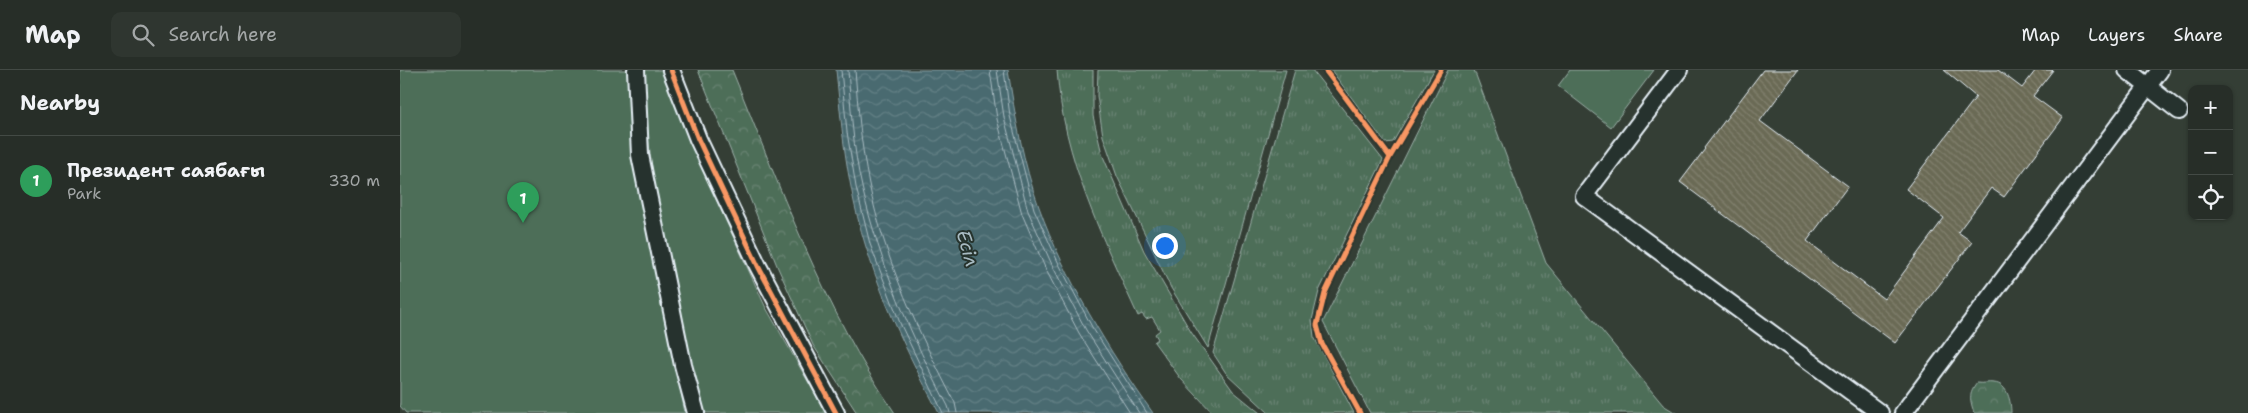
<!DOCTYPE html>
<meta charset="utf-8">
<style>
body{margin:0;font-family:"Shantell Sans",sans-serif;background:#2f3630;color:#f1f3f6}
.controls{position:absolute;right:15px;top:15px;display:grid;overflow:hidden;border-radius:10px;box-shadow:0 1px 4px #0004}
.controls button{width:45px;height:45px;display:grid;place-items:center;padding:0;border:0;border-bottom:1px solid #434a45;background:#272e28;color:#f1f3f6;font:25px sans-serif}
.you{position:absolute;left:764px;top:175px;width:18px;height:18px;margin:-12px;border:4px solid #fff;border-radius:50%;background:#1a73e8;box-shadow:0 0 0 8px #1a73e833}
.badge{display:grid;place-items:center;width:32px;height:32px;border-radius:50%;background:#95b2f1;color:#fff;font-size:16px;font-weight:700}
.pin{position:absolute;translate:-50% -41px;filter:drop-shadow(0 1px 2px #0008)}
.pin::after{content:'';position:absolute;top:26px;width:18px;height:15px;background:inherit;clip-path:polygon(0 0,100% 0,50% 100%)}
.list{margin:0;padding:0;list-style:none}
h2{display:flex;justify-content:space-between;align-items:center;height:65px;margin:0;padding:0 20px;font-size:21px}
h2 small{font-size:16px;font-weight:400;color:#a4a8a8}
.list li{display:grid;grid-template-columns:32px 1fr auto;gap:15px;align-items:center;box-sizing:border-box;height:90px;padding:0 20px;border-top:1px solid #434a45}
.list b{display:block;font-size:19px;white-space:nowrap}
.list p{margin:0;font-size:16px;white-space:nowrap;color:#a4a8a8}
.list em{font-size:16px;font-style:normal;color:#a4a8a8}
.icon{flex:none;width:28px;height:28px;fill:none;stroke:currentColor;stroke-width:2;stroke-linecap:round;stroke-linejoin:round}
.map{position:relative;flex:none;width:1848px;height:343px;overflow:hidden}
header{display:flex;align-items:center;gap:30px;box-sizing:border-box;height:70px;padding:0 25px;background:#272e28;border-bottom:1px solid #434a45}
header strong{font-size:24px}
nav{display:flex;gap:28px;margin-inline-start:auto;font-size:18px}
.search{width:350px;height:45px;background:#2f3630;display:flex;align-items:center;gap:12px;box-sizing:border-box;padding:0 18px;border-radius:10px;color:#a4a8a8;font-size:19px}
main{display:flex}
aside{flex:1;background:#272e28}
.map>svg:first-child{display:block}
</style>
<header>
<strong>Map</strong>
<div class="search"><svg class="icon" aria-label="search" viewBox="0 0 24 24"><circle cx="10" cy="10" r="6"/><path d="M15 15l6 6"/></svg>Search here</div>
<nav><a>Map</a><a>Layers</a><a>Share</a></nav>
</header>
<main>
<aside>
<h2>Nearby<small></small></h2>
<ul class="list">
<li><span class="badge" style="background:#2e9e5b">1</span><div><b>Президент саябағы</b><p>Park</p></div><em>330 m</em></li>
</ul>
</aside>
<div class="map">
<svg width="1848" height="343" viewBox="0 0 1848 343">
<defs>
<pattern id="grass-tufts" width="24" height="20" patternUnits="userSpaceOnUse" patternTransform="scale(1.25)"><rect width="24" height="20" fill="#4e6e59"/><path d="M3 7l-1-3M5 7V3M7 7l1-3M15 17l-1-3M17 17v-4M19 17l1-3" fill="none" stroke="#688372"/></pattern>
<pattern id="forest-crowns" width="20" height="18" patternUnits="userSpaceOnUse" patternTransform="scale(1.25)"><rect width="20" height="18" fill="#4e6e59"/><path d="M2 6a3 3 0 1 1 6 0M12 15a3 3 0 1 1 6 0" fill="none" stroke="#688372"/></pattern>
<pattern id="water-waves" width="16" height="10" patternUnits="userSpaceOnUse" patternTransform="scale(1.25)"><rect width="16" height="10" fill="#496a70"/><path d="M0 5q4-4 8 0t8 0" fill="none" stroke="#638085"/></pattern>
<pattern id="building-back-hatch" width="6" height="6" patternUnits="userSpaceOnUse" patternTransform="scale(1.25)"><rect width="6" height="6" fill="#6b6a55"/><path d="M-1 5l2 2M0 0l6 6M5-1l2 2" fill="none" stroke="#80806e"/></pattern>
</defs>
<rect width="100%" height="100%" fill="#343e35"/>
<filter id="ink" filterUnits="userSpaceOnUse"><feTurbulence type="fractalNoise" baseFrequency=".02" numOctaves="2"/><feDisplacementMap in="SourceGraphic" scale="10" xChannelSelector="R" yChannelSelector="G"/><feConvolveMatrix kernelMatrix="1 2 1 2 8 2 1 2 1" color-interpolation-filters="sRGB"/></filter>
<g filter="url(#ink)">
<path fill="url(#grass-tufts)" stroke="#9bb0a8" d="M657 0H693V46L702 84 744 181 791 262 833 321 860 343H813L781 309 754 272 758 269 755 264 760 260 752 247 746 249 742 244 738 246C702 167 663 88 657 0Z
M698 0H886L808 278 771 218 717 106 703 66 697 26Z
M895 0H912L983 90 919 221 912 250 914 267 954 343H869L826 303 813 283Z
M931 0H1034L993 72 985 73Z
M1048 0H1074L1146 193 1263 335 1276 343H970L923 252Z"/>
<path fill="url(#forest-crowns)" stroke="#9bb0a8" d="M298 0H332C380 117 423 238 495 343H457L413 275 378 198Z
M1577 313C1583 314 1588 312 1594 313 1608 314 1611 332 1611 343H1574C1570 329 1568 325 1577 313Z"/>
<path fill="#4e6e59" stroke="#9bb0a8" d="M0 0H227L232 75 285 343H6L0 336Z
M243 0H262L298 90 365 236 426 343H304C272 230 249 117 243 0Z
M1170 0H1254L1211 57 1158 16Z"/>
<path fill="url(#water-waves)" stroke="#89a0a6" d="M436 0H608C615 46 623 93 639 137 664 207 710 283 753 343H539C501 272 466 197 451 117 443 78 440 39 436 0Z"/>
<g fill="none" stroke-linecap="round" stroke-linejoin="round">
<path stroke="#a8bbc2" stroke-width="1" d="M441 0 447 62 456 117 470 174 500 253 543 343
M448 0C451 39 453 79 462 117 480 195 511 266 548 336L550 343
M455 0C458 38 461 76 469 114 485 191 519 264 555 333L557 343
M590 0 597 49 622 144 646 200 679 263 730 343
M597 0 604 47 628 141 653 197 686 260 739 343
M604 0 610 46 634 139 659 194 692 257 747 343"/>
</g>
<path fill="url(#building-back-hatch)" stroke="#e8f1f8" d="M1363 0H1398L1360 51 1448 116 1407 171 1484 229 1544 148 1506 119 1576 27 1544 0H1598L1622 18 1636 0H1653L1633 26 1663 48 1604 127 1591 118 1558 162 1572 172 1495 273 1280 112 1305 79 1304 78Z"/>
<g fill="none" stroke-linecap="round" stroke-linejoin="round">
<defs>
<path id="minor" d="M236 0 240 85 283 295 296 343
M271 0 298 69 358 196 436 343
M1279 0 1184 126 1480 343
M1727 0 1779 41
M1503 343 1760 0"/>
</defs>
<use href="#minor" stroke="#e8f1f8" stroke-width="20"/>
<use href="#minor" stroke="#26332d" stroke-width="16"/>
<defs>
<path id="cycleway" d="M271 0 298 69 358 196 436 343
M925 0 990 87
M960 343 922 274 917 255 925 223 990 87 1041 0"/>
</defs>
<use href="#cycleway" stroke="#26332d" stroke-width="8"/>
<use href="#cycleway" stroke="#f99763" stroke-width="5"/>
</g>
</g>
<g text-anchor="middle" stroke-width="4" stroke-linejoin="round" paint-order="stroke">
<g font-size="19" font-style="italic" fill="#a8bbc2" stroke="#26332d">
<text transform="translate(568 178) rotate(74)" y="7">Есіл</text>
</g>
</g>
</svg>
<div class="controls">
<button>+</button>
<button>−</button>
<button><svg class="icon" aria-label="locate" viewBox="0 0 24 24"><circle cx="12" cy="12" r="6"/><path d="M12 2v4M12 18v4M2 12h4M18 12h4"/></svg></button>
</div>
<div class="you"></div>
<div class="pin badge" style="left:123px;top:153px;background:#2e9e5b">1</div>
</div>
</main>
